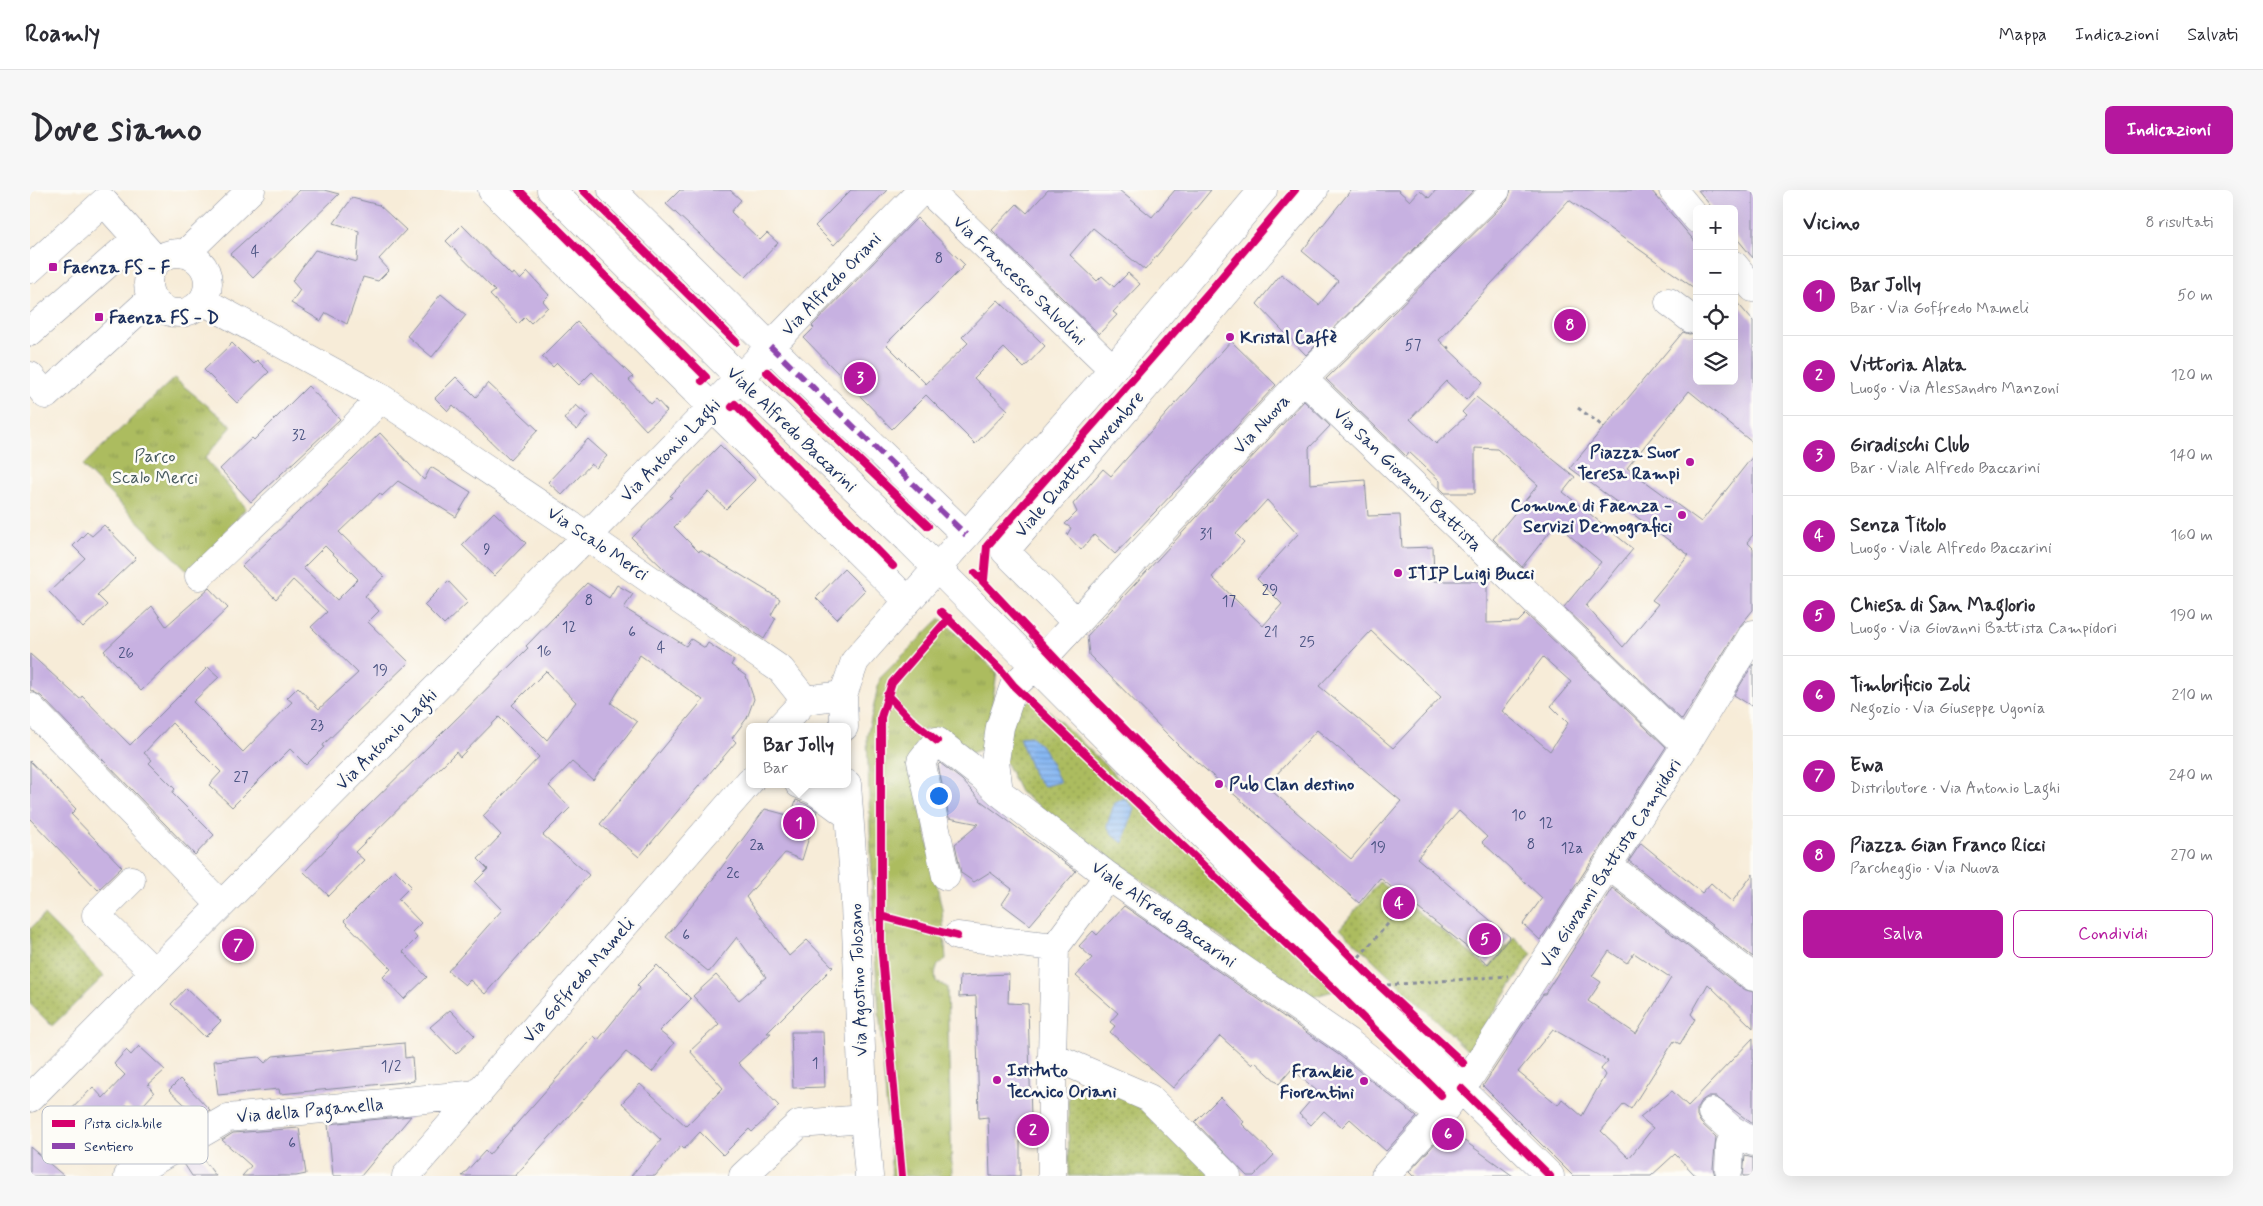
<!DOCTYPE html>
<html lang="it">
<meta charset="utf-8">
<style>
body{margin:0;font-family:Mynerve,sans-serif;background:#f7f7f7;color:#2b2b33}
.controls{position:absolute;right:15px;top:15px;display:grid;overflow:hidden;border-radius:8px;box-shadow:0 5px 20px #0002}
.controls button{width:45px;height:45px;display:grid;place-items:center;padding:0;border:0;border-bottom:1px solid #e1e1e2;background:#fff;color:#2b2b33;font:25px sans-serif}
.you{position:absolute;left:908px;top:605px;width:18px;height:18px;margin:-12px;border:4px solid #fff;border-radius:50%;background:#1a73e8;box-shadow:0 0 0 8px #1a73e833}
.badge{display:grid;place-items:center;width:32px;height:32px;border-radius:50%;background:#b5179e;color:#fff;font-size:16px;font-weight:700}
.pin{position:absolute;translate:-50% -50%;border:2px solid #fff;box-shadow:0 1px 5px #0006}
.popup{position:absolute;left:716px;top:533px;width:105px;height:65px;box-sizing:border-box;display:grid;place-content:center;border-radius:8px;background:#fff;filter:drop-shadow(0 1px 4px #0005);font-size:16px;white-space:nowrap;color:#7c7c81}
.popup b{font-size:19px;color:#2b2b33}
.popup::after{content:'';position:absolute;left:50%;top:100%;margin-left:-10px;border:10px solid transparent;border-top-color:#fff}
.list{margin:0;padding:0;list-style:none}
h2{display:flex;justify-content:space-between;align-items:center;height:65px;margin:0;padding:0 20px;font-size:21px}
h2 small{font-size:16px;font-weight:400;color:#7c7c81}
.list li{display:grid;grid-template-columns:32px 1fr auto;gap:15px;align-items:center;box-sizing:border-box;height:80px;padding:0 20px;border-top:1px solid #e1e1e2}
.list b{display:block;font-size:19px;white-space:nowrap}
.list p{margin:0;font-size:16px;white-space:nowrap;color:#7c7c81}
.list em{font-size:16px;font-style:normal;color:#7c7c81}
.actions{display:flex;gap:10px;padding:15px 20px}
.actions a{flex:1;padding:11px 0;border:1px solid #b5179e;border-radius:8px;text-align:center;font-size:18px;color:#b5179e}
.actions .main{background:#b5179e;color:#fff}
.icon{flex:none;width:28px;height:28px;fill:none;stroke:currentColor;stroke-width:2;stroke-linecap:round;stroke-linejoin:round}
.map{position:relative;flex:none;width:1723px;height:986px;overflow:hidden;border-radius:8px}
header{display:flex;align-items:center;gap:30px;box-sizing:border-box;height:70px;padding:0 25px;background:#fff;border-bottom:1px solid #e1e1e2}
header strong{font-size:24px}
nav{display:flex;gap:28px;margin-inline-start:auto;font-size:18px}
.intro{display:flex;align-items:center;justify-content:space-between;box-sizing:border-box;height:120px;padding:0 30px}
h1{margin:0;font-size:35px}
.button{padding:12px 22px;border-radius:8px;background:#b5179e;color:#fff;font-size:18px;font-weight:700}
main{display:flex;gap:30px;padding:0 30px}
aside{flex:1;background:#fff;border-radius:8px;box-shadow:0 5px 20px #0002}
.map>svg:first-child{display:block}
</style>
<header>
<strong>Roamly</strong>
<nav><a>Mappa</a><a>Indicazioni</a><a>Salvati</a></nav>
</header>
<div class="intro"><h1>Dove siamo</h1><a class="button">Indicazioni</a></div>
<main>
<div class="map">
<svg width="1723" height="986" viewBox="0 0 1723 986">
<defs>
<pattern id="grass-dots" width="8" height="8" patternUnits="userSpaceOnUse" patternTransform="scale(1.25)"><rect width="8" height="8" fill="#acbc5f"/><path d="M2 2h.1M6 6h.1" fill="none" stroke="#8b9952" stroke-width="1.8" stroke-linecap="round"/></pattern>
<pattern id="park-tufts" width="24" height="20" patternUnits="userSpaceOnUse" patternTransform="scale(1.25)"><rect width="24" height="20" fill="#acbc5f"/><path d="M3 7l-1-3M5 7V3M7 7l1-3M15 17l-1-3M17 17v-4M19 17l1-3" fill="none" stroke="#8b9952"/></pattern>
<pattern id="water-rules" width="6" height="5" patternUnits="userSpaceOnUse" patternTransform="scale(1.25)"><rect width="6" height="5" fill="#87b7f2"/><path d="M0 2.5h6" fill="none" stroke="#6e95c7"/></pattern>
</defs>
<rect width="100%" height="100%" fill="#fdfcf7"/>
<filter id="ink" filterUnits="userSpaceOnUse"><feTurbulence type="fractalNoise" baseFrequency=".02" numOctaves="2"/><feDisplacementMap in="SourceGraphic" scale="10" xChannelSelector="R" yChannelSelector="G"/><feConvolveMatrix kernelMatrix="1 2 1 2 8 2 1 2 1" color-interpolation-filters="sRGB"/></filter>
<filter id="wash" filterUnits="userSpaceOnUse"><feTurbulence type="fractalNoise" baseFrequency=".0096" numOctaves="4" result="noise"/><feDisplacementMap in="SourceGraphic" scale="20" xChannelSelector="R" yChannelSelector="G"/><feGaussianBlur stdDeviation="1.12" result="paint"/><feColorMatrix in="noise" values="0 0 0 0 0 0 0 0 0 0 0 0 0 0 0 0 0 1.4 0 .05"/><feComposite in="paint" operator="in"/></filter>
<g filter="url(#wash)">
<rect width="100%" height="100%" fill="#f7ecd8"/>
<path fill="url(#grass-dots)" stroke="#64765e" d="M1002 504 1306 800 1276 809 990 602 973 567 982 524Z
M1350 692 1459 778 1484 747 1502 763 1439 862 1310 738Z
M14 725 74 786 22 836 0 814V739Z
M1052 893 1114 915 1188 986H1039L1038 911 1041 899Z"/>
<path fill="url(#park-tufts)" stroke="#64765e" d="M144 188 202 236 175 268 216 318 160 383 52 276Z
M910 428 967 482 959 535 953 559 941 563 895 539 880 568 912 719 916 769C906 774 904 781 906 792L917 797 922 986H862L844 755 837 546 850 488Z"/>
<path fill="url(#water-rules)" stroke="#5173a8" d="M1001 546 1014 559 1030 592 1014 596 1004 586 989 547Z
M1094 608 1104 618 1093 653 1083 645 1077 636 1084 614Z"/>
<g id="blocks">
<path fill="#c7b1e1" fill-rule="evenodd" d="M270 0H294L309 4 223 88 200 64Z
M650 0H700L711 10 701 22 730 50 737 43 748 53 716 87 636 14Z
M821 0H857L804 55 785 36Z
M1018 0H1089L1122 27 1145 0H1181L1115 80 1063 38 1040 65 1067 91 1072 86 1084 97 1098 83 1110 94 1083 122 1087 125 1069 144 962 40 987 14 997 23Z
M1321 0H1368L1380 11 1390 0 1399 8 1406 0H1444L1276 165 1227 114 1251 84 1289 115 1308 91 1272 61Z
M1481 0H1621L1667 54V100L1539 10 1409 150 1453 192 1436 210 1416 191 1380 229 1406 254 1436 226 1432 222 1446 207 1545 287 1533 302 1603 359 1556 416 1593 457 1628 414 1622 410 1659 365 1540 278 1653 142 1659 144 1667 143V191H1704V109L1723 131V253L1659 201 1597 278 1671 332 1723 266V345L1717 352 1723 358V420L1710 436 1652 530 1534 417 1571 372 1526 334 1492 377 1463 349 1508 295 1467 259 1445 258V303H1415L1410 298V291L1379 262 1376 266 1296 189 1477 11Z
M1668 0H1723V68L1704 45V19H1683Z
M322 8 349 15 376 40 349 69 359 80 348 91 333 87 317 134 296 123 291 131 261 113 270 100 262 91 285 60 327 72 329 41 304 33Z
M887 28 935 75 856 154 896 194 938 153 932 147 968 110 1015 156 994 178 974 158 944 188 978 220 945 254 896 205 862 239 774 148 784 138 782 136Z
M432 35 481 85 484 83 490 90 498 82 519 105 513 111 518 117 501 133 495 127 488 134 460 105 465 101 416 51Z
M411 104 436 125 402 167 377 146Z
M547 132 603 187 599 190 621 214 626 209 637 221 616 240 562 182 549 195 527 173 523 177 512 167Z
M1201 151 1246 195 1085 364 1064 345 1051 360 1037 345 1041 338 1035 334 1047 322 1043 314 1073 279 1081 286Z
M202 153 223 174 227 170 239 182 207 213 174 180Z
M426 187 446 207 458 193 508 240 480 270 423 215 418 221 405 208Z
M278 196 310 229 221 312 190 279 222 248 224 250Z
M1274 211 1300 236 1279 258 1280 294 1335 290 1338 326 1370 325 1372 358 1403 357 1404 391H1457V433L1488 432 1496 424 1636 557 1510 750 1493 734 1512 708 1452 652 1457 647 1429 621 1387 668 1480 747 1458 774 1350 688 1329 713 1152 559 1059 465 1057 446ZM1237 310 1268 344 1227 389 1252 414 1233 436 1182 387 1214 352 1206 344ZM1341 441 1411 507 1363 558 1289 496ZM1513 467 1541 492 1521 516 1538 533 1520 561 1472 521ZM1287 540 1371 611 1321 669 1236 596Z
M546 215 558 226 547 240 534 229Z
M350 243 394 290 401 277 441 302 426 327 368 291 352 306 350 303 309 342 354 386 335 406 349 421 338 432 379 472 293 555 294 557 276 575 260 559 202 617 179 595 191 582 142 533 114 563 122 570 119 573 145 599 142 603 184 645 165 665 11 506 0 500V464L50 509 52 506 100 555 178 477 189 487 163 512 213 562 262 512 257 508 268 497 289 519 328 483 281 437 297 422 263 390 246 409 212 376ZM295 356 328 389 307 410 273 378Z
M558 249 577 266 566 278 561 274 532 305 518 292Z
M690 255 725 290 696 319 678 302 644 337 669 362 670 360 750 409 741 425 746 428 734 449 637 382 602 348 642 307 640 306Z
M464 322 496 353 464 386 432 355Z
M74 335 106 368 67 405 77 415 53 438 19 402 55 368 43 356 57 342 62 346Z
M814 379 835 400 807 429 786 408Z
M418 391 438 412 414 435 394 415Z
M557 393 579 408 587 395 603 404 594 418 656 456 661 449 675 458 678 453 704 470 701 475 716 486 724 509 717 528 702 548 706 552 609 667 570 634 673 510 610 465 581 513 607 532 563 590 542 572 519 596 540 618 513 645 559 685 455 804 440 790 435 795 418 781 472 720 445 692 458 679 448 669 471 645 453 626 509 567 469 527 430 567 426 562 325 662 334 670 299 706 274 682 325 629 498 458 496 456ZM516 481 546 512 517 550 482 515Z
M179 398 198 418 111 501 74 461 122 416 136 436Z
M1723 474V517L1704 505Z
M0 571 46 619 41 624 92 677 68 700 0 629Z
M910 573 932 590 951 611 1046 681 1000 735 972 714 982 699 960 682 944 692 931 683 925 654 949 634 919 628 908 575Z
M766 610 776 614 787 621 772 670 755 663 716 707 759 766 777 750 803 777 737 843H741L708 873 749 916 722 942 719 939 693 965 670 942 654 959 651 956 625 986H601L631 950 592 913 610 894 656 936 693 898 660 861 689 834 663 806 686 785 709 810 736 787 707 747 679 782 636 747 674 701 735 619 761 626Z
M1611 653 1672 703 1681 693 1702 712 1723 684V767L1599 671Z
M365 680 381 696 368 709 391 733 382 742 387 748 373 762 397 787 374 809 353 787 361 779 314 731Z
M1582 698 1713 799 1723 802V838L1678 794 1661 824 1665 829 1650 854 1644 851 1601 919 1594 914 1571 941 1599 968 1623 938 1610 927 1642 901 1658 916 1723 848V934L1686 907H1677L1670 912 1667 918V926L1671 933 1686 947 1683 978 1685 986H1666L1645 964 1621 986H1543L1453 896 1513 804H1515ZM1579 761 1597 773 1604 763 1641 788 1606 844 1558 811 1571 792 1562 786ZM1523 839 1578 871 1571 879 1575 885 1552 926 1532 909 1528 915 1488 882Z
M1094 716 1309 865 1387 927 1356 961 1320 929 1312 937 1294 921 1281 935 1269 924 1288 902 1262 879 1249 894 1225 872 1222 875 1190 846 1143 898 1080 842 1085 836 1080 832 1088 823 1046 786 1062 768 1049 756 1063 741 1067 745Z
M207 745 223 759 209 773 194 759Z
M627 775 661 809 629 841 644 853 622 882 596 862 485 986H432L455 961 459 965 564 846 568 850 610 798 607 795Z
M979 784 978 813 998 814 1001 928 990 929V986H960L958 927 949 928 946 806 929 807 930 786Z
M156 798 191 831 175 847 141 814Z
M420 820 445 846 426 864 400 837Z
M761 842H793L795 897 763 898Z
M374 853 375 868 382 867 384 891 250 904 249 899 188 905 184 871 229 867 235 873 243 866Z
M109 856 135 880 118 895 124 903 106 923 96 915 58 953H52L39 941 46 934 37 924 63 897 73 908 95 885 84 874 96 860 101 865Z
M150 889 157 896 180 920 168 927 139 900Z
M1190 907 1206 923 1214 932 1212 934 1244 965 1224 986H1217L1165 932Z
M381 926 331 986H303L298 934Z
M146 932 150 938 134 947 130 941Z
M269 938 276 984 266 986H212L221 976 192 950 203 943Z
M1418 939 1483 986H1383L1379 982Z
M0 957 34 986H0Z
M169 963 176 973 186 986H162L153 972Z
M1715 966 1723 968V986H1713Z"/>
</g>
</g>
<g filter="url(#ink)">
<use href="#blocks" fill-opacity="0" stroke="#898e9b" stroke-width="1"/>
<g fill="none" stroke-linecap="round" stroke-linejoin="round">
<defs>
<path id="minor" d="M462 0 877 410
M521 0 710 188 878 349 1246 718 1520 986
M582 0 758 174 936 345
M898 0 1083 179
M1643 0 1667 29
M118 93a30 30 0 1 1 60 0a30 30 0 1 1-60 0Z
M155 64 221 0
M1704 75 1723 98
M0 79 74 12 127 71
M173 111 351 208 557 346 751 480 775 510
M1639 112 1661 129
M0 142 107 48
M0 186 16 205 122 108
M1273 189 1656 555
M169 386 313 249 351 208
M1046 432 975 361 1284 0
M0 517 191 715
M750 537 775 510 813 505
M769 594 784 600 818 625
M1578 675 1723 787
M916 686 891 571 907 551 952 586 969 602
M101 690 66 725 124 782
M927 746 1025 757
M1022 866 1119 908 1197 986
M0 908 557 346 892 0
M1682 922 1701 939 1723 952
M1410 925 1318 852 1078 686 969 602 965 571 970 537 984 496 1019 462 1273 189 1466 0
M1699 979 1700 955 1705 942
M98 986 198 928 448 904
M376 986 720 591
M713 986 769 934 834 929
M1022 986V866L1025 757 1078 686
M1355 986 1410 925 1439 888 1656 555 1723 444"/>
<path id="major" d="M814 537 813 505 825 471 1083 179 1233 0
M817 594 824 691 834 929 839 986"/>
</defs>
<use href="#minor" stroke="#898e9b" stroke-width="29"/>
<use href="#major" stroke="#898e9b" stroke-width="29"/>
<path stroke="#898e9b" stroke-width="3" stroke-dasharray="4 4" stroke-linecap="butt" d="M1417 158 1419 157
M1548 218 1574 237
M1329 767 1377 712
M1357 795 1478 786"/>
<use href="#minor" stroke="#fff" stroke-width="28"/>
<use href="#major" stroke="#fff" stroke-width="28"/>
<path stroke="#8e44ad" stroke-width="6" stroke-dasharray="12 6" stroke-linecap="butt" d="M740 156 936 345"/>
<defs>
<path id="cycleway" d="M489 0 676 187 672 191
M553 0 706 152
M737 182 898 336
M702 217 705 214 863 376
M945 383 1037 481 1350 796 1433 873
M954 390 957 356 1180 101 1265 0
M911 422 971 480 984 496 1307 802 1411 905
M857 505 880 529 907 551
M851 726 927 746
M1431 898 1520 986
M872 986 851 754V527L862 493 919 428"/>
</defs>
<use href="#cycleway" stroke="#fdfcf7" stroke-width="11"/>
<use href="#cycleway" stroke="#d6006c" stroke-width="8"/>
</g>
</g>
<g fill="#b5179e" stroke="#fdfcf7" stroke-width="2">
<rect x="18" y="72" width="10" height="10" rx="2.5"/>
<rect x="64" y="122" width="10" height="10" rx="2.5"/>
<circle cx="1200" cy="147" r="5"/>
<circle cx="1660" cy="272" r="5"/>
<circle cx="1652" cy="325" r="5"/>
<circle cx="1368" cy="383" r="5"/>
<circle cx="1189" cy="594" r="5"/>
<circle cx="967" cy="890" r="5"/>
<circle cx="1334" cy="891" r="5"/>
</g>
<g text-anchor="middle" stroke-width="5" stroke-linejoin="round" paint-order="stroke">
<g font-size="15" fill="#46507f">
<text x="225" y="66">4</text>
<text x="909" y="73">8</text>
<text x="1383" y="160">57</text>
<text x="269" y="250">32</text>
<text x="1176" y="349">31</text>
<text x="457" y="364">9</text>
<text x="1240" y="405">29</text>
<text x="559" y="415">8</text>
<text x="1199" y="416">17</text>
<text x="539" y="442">12</text>
<text x="602" y="447">6</text>
<text x="1241" y="447">21</text>
<text x="1277" y="457">25</text>
<text x="631" y="462">4</text>
<text x="514" y="466">16</text>
<text x="96" y="468">26</text>
<text x="350" y="485">19</text>
<text x="287" y="540">23</text>
<text x="211" y="592">27</text>
<text x="1489" y="630">10</text>
<text x="1516" y="638">12</text>
<text x="1501" y="659">8</text>
<text x="727" y="660">2a</text>
<text x="1348" y="662">19</text>
<text x="1542" y="663">12a</text>
<text x="703" y="688">2c</text>
<text x="656" y="750">6</text>
<text x="785" y="878">1</text>
<text x="361" y="881">1/2</text>
<text x="262" y="958">6</text>
</g>
<g font-size="18" font-weight="bold" fill="#1b2f5e" stroke="#fdfcf7" text-anchor="start">
<text x="33" y="83">Faenza FS - F</text>
<text x="79" y="133">Faenza FS - D</text>
<text x="1210" y="153">Kristal Caffè</text>
<text x="1650" y="268" text-anchor="end">Piazza Suor<tspan x="1650" dy="21">Teresa Rampi</tspan></text>
<text x="1642" y="321" text-anchor="end">Comune di Faenza -<tspan x="1642" dy="21">Servizi Demografici</tspan></text>
<text x="1378" y="389">ITIP Luigi Bucci</text>
<text x="1199" y="600">Pub Clan destino</text>
<text x="977" y="886">Istituto<tspan x="977" dy="21">Tecnico Oriani</tspan></text>
<text x="1324" y="887" text-anchor="end">Frankie<tspan x="1324" dy="21">Fiorentini</tspan></text>
</g>
<g font-size="18" fill="#1b2f5e" stroke="#fdfcf7">
<text transform="translate(990 90) rotate(44)" y="6">Via Francesco Salvolini</text>
<text transform="translate(801 94) rotate(-46)" y="6">Via Alfredo Oriani</text>
<text transform="translate(1231 234) rotate(-47)" y="6">Via Nuova</text>
<text transform="translate(762 239) rotate(44)" y="6">Viale Alfredo Baccarini</text>
<text transform="translate(640 260) rotate(-46)" y="6">Via Antonio Laghi</text>
<text transform="translate(1049 274) rotate(-49)" y="6">Viale Quattro Novembre</text>
<text transform="translate(1378 289) rotate(44)" y="6">Via San Giovanni Battista</text>
<text transform="translate(568 353) rotate(34)" y="6">Via Scalo Merci</text>
<text transform="translate(356 549) rotate(-45)" y="6">Via Antonio Laghi</text>
<text transform="translate(1580 673) rotate(-57)" y="6">Via Giovanni Battista Campidori</text>
<text transform="translate(1134 724) rotate(35)" y="6">Viale Alfredo Baccarini</text>
<text transform="translate(548 790) rotate(-49)" y="6">Via Goffredo Mameli</text>
<text transform="translate(828 790) rotate(-92)" y="6">Via Agostino Tolosano</text>
<text transform="translate(280 920) rotate(-5)" y="6">Via della Paganella</text>
</g>
<g font-size="18" fill="#46595e" stroke="#fdfcf7">
<text x="125" y="272">Parco<tspan x="125" dy="21">Scalo Merci</tspan></text>
</g>
</g>
<rect x="12" y="916" width="166" height="58" rx="8" fill="#fdfcf7" stroke="#b9bec9" stroke-width="1"/>
<rect x="22" y="930" width="23" height="7" fill="#d6006c"/>
<rect x="22" y="953" width="23" height="6" fill="#8e44ad"/>
<g font-size="14" fill="#1b2f5e">
<text x="54" y="938">Pista ciclabile</text>
<text x="54" y="961">Sentiero</text>
</g>
</svg>
<div class="controls">
<button>+</button>
<button>−</button>
<button><svg class="icon" aria-label="locate" viewBox="0 0 24 24"><circle cx="12" cy="12" r="6"/><path d="M12 2v4M12 18v4M2 12h4M18 12h4"/></svg></button>
<button><svg class="icon" aria-label="layers" viewBox="0 0 24 24"><path d="M12 4l9 5-9 5-9-5zM3 14l9 5 9-5"/></svg></button>
</div>
<div class="you"></div>
<div class="pin badge" style="left:769px;top:633px">1</div>
<div class="popup"><b>Bar Jolly</b>Bar</div>
<div class="pin badge" style="left:1003px;top:940px">2</div>
<div class="pin badge" style="left:830px;top:188px">3</div>
<div class="pin badge" style="left:1369px;top:713px">4</div>
<div class="pin badge" style="left:1455px;top:749px">5</div>
<div class="pin badge" style="left:1418px;top:944px">6</div>
<div class="pin badge" style="left:208px;top:755px">7</div>
<div class="pin badge" style="left:1540px;top:135px">8</div>
</div>
<aside>
<h2>Vicino<small>8 risultati</small></h2>
<ul class="list">
<li><span class="badge">1</span><div><b>Bar Jolly</b><p>Bar · Via Goffredo Mameli</p></div><em>50 m</em></li>
<li><span class="badge">2</span><div><b>Vittoria Alata</b><p>Luogo · Via Alessandro Manzoni</p></div><em>120 m</em></li>
<li><span class="badge">3</span><div><b>Giradischi Club</b><p>Bar · Viale Alfredo Baccarini</p></div><em>140 m</em></li>
<li><span class="badge">4</span><div><b>Senza Titolo</b><p>Luogo · Viale Alfredo Baccarini</p></div><em>160 m</em></li>
<li><span class="badge">5</span><div><b>Chiesa di San Maglorio</b><p>Luogo · Via Giovanni Battista Campidori</p></div><em>190 m</em></li>
<li><span class="badge">6</span><div><b>Timbrificio Zoli</b><p>Negozio · Via Giuseppe Ugonia</p></div><em>210 m</em></li>
<li><span class="badge">7</span><div><b>Ewa</b><p>Distributore · Via Antonio Laghi</p></div><em>240 m</em></li>
<li><span class="badge">8</span><div><b>Piazza Gian Franco Ricci</b><p>Parcheggio · Via Nuova</p></div><em>270 m</em></li>
</ul>
<div class="actions"><a class="main">Salva</a><a>Condividi</a></div>
</aside>
</main>
